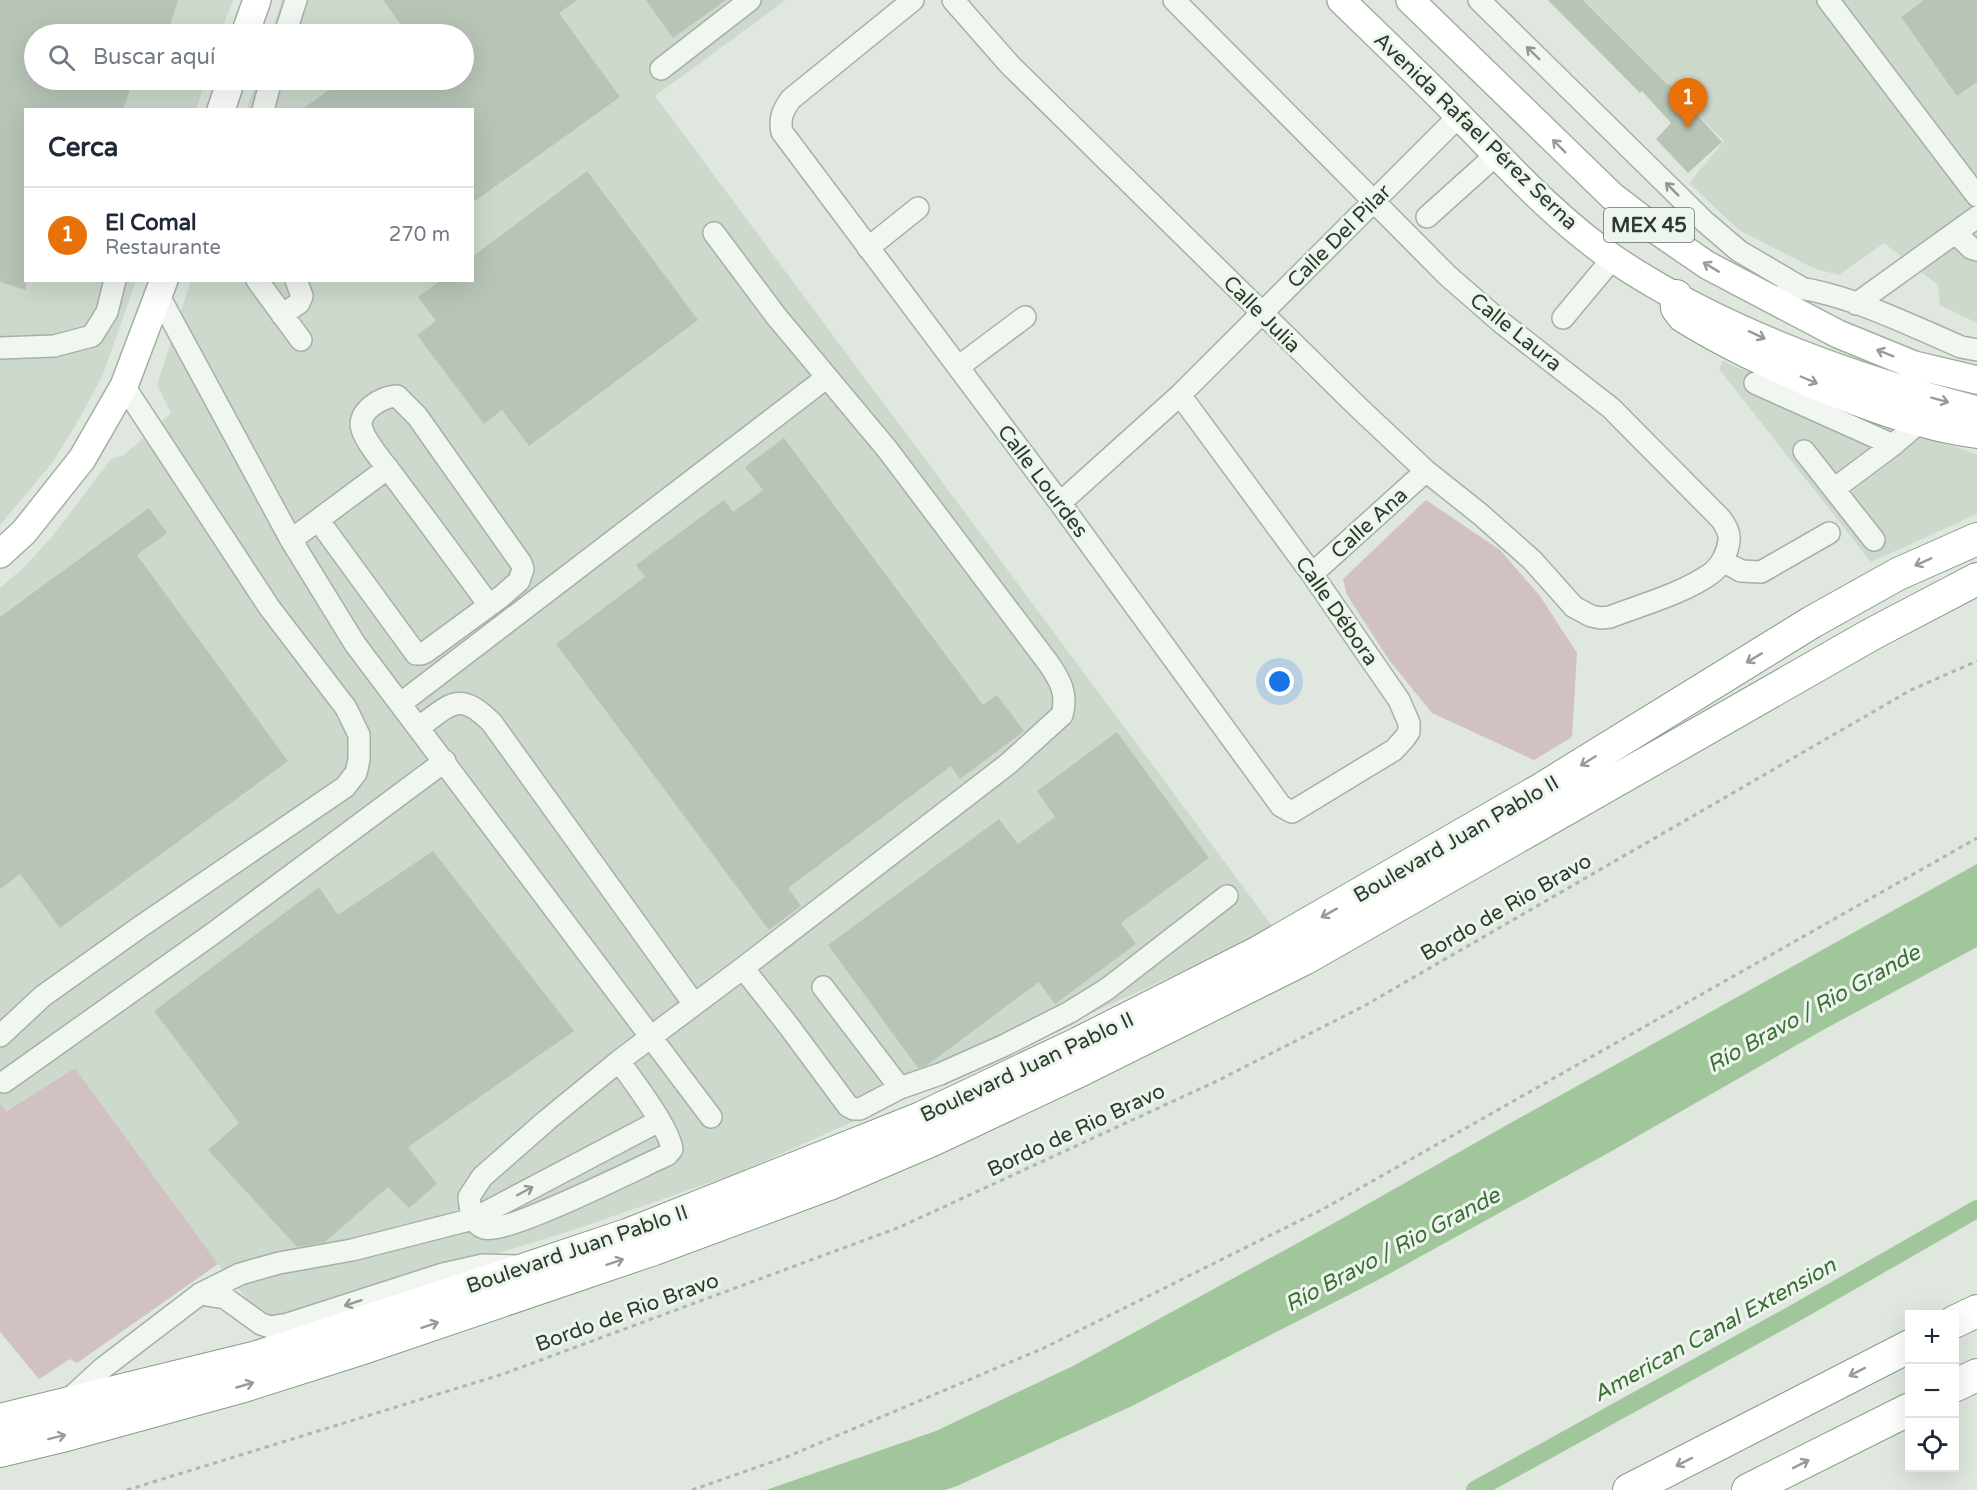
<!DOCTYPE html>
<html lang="es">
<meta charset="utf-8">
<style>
body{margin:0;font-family:"Varela Round",sans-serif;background:#f2f2f3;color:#1f2937}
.controls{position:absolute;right:18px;bottom:18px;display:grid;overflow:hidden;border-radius:0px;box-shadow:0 6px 24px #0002}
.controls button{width:54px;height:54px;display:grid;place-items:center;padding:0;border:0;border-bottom:2px solid #e0e1e3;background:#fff;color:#1f2937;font:30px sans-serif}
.you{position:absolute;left:1280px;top:682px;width:21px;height:21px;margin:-15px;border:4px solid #fff;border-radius:50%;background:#1a73e8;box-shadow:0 0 0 9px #1a73e833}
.badge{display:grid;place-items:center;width:39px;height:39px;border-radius:50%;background:#1a73e8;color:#fff;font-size:20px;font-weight:700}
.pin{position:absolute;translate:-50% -50px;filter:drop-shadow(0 2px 3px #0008)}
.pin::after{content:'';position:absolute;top:32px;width:21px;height:18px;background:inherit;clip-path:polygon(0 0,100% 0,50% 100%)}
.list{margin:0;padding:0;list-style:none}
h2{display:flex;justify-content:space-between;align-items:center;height:78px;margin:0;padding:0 24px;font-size:26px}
h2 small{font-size:20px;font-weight:400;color:#747a83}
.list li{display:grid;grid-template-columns:39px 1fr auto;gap:18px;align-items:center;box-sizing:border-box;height:96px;padding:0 24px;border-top:2px solid #e0e1e3}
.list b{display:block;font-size:22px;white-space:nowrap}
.list p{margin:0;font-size:20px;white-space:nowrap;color:#747a83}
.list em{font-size:20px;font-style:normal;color:#747a83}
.icon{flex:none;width:33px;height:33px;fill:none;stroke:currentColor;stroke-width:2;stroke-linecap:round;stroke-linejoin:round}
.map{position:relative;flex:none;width:1977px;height:1490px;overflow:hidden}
.search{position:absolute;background:#fff;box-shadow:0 6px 24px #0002;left:24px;top:24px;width:450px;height:66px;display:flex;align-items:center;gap:15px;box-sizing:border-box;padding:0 21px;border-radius:33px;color:#747a83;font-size:22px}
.panel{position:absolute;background:#fff;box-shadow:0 6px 24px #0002;left:24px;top:108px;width:450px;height:174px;border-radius:0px}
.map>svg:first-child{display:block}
</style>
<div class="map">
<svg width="1977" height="1490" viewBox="0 0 1977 1490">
<rect width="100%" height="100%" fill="#dfe7df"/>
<path fill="#cdd9cd" d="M0 0H233L220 34H34V80H206L196 109 26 110V280L136 281 102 377 75 426 52 463 0 525Z
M282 0H786L655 96 1273 927 1224 952 971 1069 738 1173 573 1230 268 1325 218 1264 75 1068 5 1111 0 1104V588L24 567 51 538 112 458 123 456 171 413 157 385 191 281 472 280V110L247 109 257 80H464V34H271Z
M1584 0H1977V323L1940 305 1938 285 1884 243 1839 275 1813 268 1739 230 1689 183 1724 141Z
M1723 361 1805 397 1867 420 1968 451 1977 455V514L1871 562 1719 369Z"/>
<path fill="#d1c1c0" d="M1426 500 1500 550 1540 596 1577 653 1572 737 1534 760 1432 713 1389 660 1347 595 1343 579Z
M75 1068 218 1264 77 1363 70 1359 39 1379 0 1332V1104L6 1111Z"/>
<path fill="#a2c69b" d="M1977 864V947L1823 1030 1610 1152 1376 1281 1132 1406 957 1486 945 1490H766L936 1431 1073 1366 1336 1222 1514 1121Z"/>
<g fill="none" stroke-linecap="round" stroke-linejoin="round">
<path stroke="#a2c69b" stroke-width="18" d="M1475 1490 1797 1312 1977 1209"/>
</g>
<path fill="#b7c4b6" d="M0 0H178L167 34H34V80H133L123 110H26V290L0 282Z
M383 0H577L559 13 620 97 472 203V110H301L343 80H464V34H408Z
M646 0H726L673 38Z
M1548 0H1583L1668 85 1669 84 1722 142 1688 173 1656 139 1671 123 1642 91 1640 93Z
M1924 0H1977V82L1957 96 1901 17Z
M587 171 698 320 529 446 502 410 484 424 417 335 436 321 418 297 441 280H472V257Z
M784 438 983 705 997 695 1024 731 960 779 951 766 788 888 801 906 769 930 556 644 645 577 636 565 724 500 733 512 763 490 745 467Z
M149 508 167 533 137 555 288 761 60 928 20 874 0 889V617Z
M1117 732 1209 858 1121 923 1136 944 1055 1004 1039 982 926 1066 918 1068 828 945 999 819 1018 844 1055 817 1037 791Z
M433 851 574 1031 408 1147 437 1184 409 1208 388 1187 325 1242 297 1247 208 1150 239 1123 154 1011 319 887 338 915Z"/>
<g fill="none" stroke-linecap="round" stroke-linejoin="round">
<defs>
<path id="minor" d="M913 0 791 99C783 110 779 118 782 132L1060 503 1281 806 1292 812 1394 750 1404 739 1409 732V723L1399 700 1312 574 1180 395
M953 0 1010 65 1359 408 1426 471 1480 514 1532 560 1574 607 1591 616 1601 618 1610 617C1641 605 1681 594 1709 575 1720 568 1728 553 1729 540 1730 532 1725 525 1721 519L1611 408 1502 323 1448 276 1174 0
M1479 0 1705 222 1739 251 1802 288
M1828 0 1977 196
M285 34 296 0
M661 69 750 0
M263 110 271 80
M1427 217 1496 155
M1956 233 1971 248 1977 250
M868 248 918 208
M257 280 301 340
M1788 287C1840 290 1912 326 1961 347L1977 350
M159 296 291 540 355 644 711 1117
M1856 304 1977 217
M282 315 299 303 302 296 296 280
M1563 318 1613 258
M0 348 54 346 92 336 107 312 115 280
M958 367 1025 317
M1755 383 1893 445
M1804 451 1874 540
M1834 489 1893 445 1921 421
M1060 503 1180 395 1459 116
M319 521 416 654H421L427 651 502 596 519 581 523 569 521 563 417 416 397 396C382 396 356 412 362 429 366 444 389 469 398 482 429 523 459 564 489 605
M291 540 388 468
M1723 561 1741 571 1761 572 1829 533
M1312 574 1426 471
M400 704 826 378
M418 728C451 704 459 690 492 723L694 1004
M743 968 788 1025 848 1106 854 1109H860L900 1088 940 1074 1003 1046 1070 1012 1107 989 1227 896
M823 987 900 1088
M0 1036 43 996 140 927 345 787 356 773 359 760V735L346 708 269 607 124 386
M619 1061 743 968 1008 764 1062 715C1068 694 1060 680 1049 664L887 449 776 316 714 233
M619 1061C633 1081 668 1126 672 1149L667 1155C638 1168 506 1235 484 1228 472 1224 470 1208 469 1197L482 1177 547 1120Z
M4 1082 215 932 445 761
M200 1294 225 1298 261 1324 270 1327 288 1324 443 1274 483 1265 517 1266
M67 1401 103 1368 200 1294 240 1274 279 1263 352 1250 473 1219 659 1121"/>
<path id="major" d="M1341 0C1381 39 1422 78 1461 118 1509 167 1557 220 1614 259 1720 330 1853 378 1977 410
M1410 0 1612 196 1659 232 1707 265 1838 334 1914 365 1977 380
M245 34 257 0
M221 110 231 80
M0 554 24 532 82 459 124 386 164 280"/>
<path id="highway" d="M1676 296 1677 308 1683 316C1728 344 1775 366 1823 386 1873 406 1923 425 1977 432
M1954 1322 1977 1311
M1954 1386 1977 1375
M0 1420 257 1357 532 1267 627 1235 921 1118 1079 1043 1257 953 1540 790 1812 622 1898 574 1977 539
M0 1451 62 1436 247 1385 363 1348 654 1249 829 1184 932 1140 1081 1070 1304 959 1872 634 1977 579
M1629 1490 1910 1346
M1748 1490 1910 1409"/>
</defs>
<use href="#minor" stroke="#a5b1a4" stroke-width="24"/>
<use href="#major" stroke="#a0b29e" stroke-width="30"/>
<use href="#highway" stroke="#889d87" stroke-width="34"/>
<path stroke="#adb7ad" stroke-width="3" stroke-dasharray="4.5 4.5" stroke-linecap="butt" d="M127 1490 503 1374 900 1227 1217 1081 1364 1006 1911 690 1977 661
M692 1490 789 1456 1044 1348 1325 1208 1977 838"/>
<use href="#minor" stroke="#f1f6f1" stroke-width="21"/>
<use href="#major" stroke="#fff" stroke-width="27"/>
<use href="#highway" stroke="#fff" stroke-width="32"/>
</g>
<defs><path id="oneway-shaft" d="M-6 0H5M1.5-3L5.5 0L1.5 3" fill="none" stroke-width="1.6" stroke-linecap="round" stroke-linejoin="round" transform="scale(1.5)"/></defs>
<g stroke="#8d9a8c">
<use href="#oneway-shaft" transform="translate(1533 53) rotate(-136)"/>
<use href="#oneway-shaft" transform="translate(1672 189) rotate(-135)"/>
<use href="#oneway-shaft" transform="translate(525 1191) rotate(-28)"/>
<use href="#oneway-shaft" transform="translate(353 1303) rotate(162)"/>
</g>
<g stroke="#949e94">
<use href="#oneway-shaft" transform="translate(1559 146) rotate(-135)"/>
<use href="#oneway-shaft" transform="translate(1711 267) rotate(-149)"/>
<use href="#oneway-shaft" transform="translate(1757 335) rotate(25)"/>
<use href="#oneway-shaft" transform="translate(1885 353) rotate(-158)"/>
<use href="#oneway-shaft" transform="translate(1809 380) rotate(23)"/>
<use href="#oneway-shaft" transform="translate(1940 400) rotate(15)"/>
<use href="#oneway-shaft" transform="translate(1923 562) rotate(156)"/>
<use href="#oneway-shaft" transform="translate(1754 658) rotate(149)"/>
<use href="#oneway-shaft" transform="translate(1588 761) rotate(148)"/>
<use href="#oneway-shaft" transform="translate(1329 913) rotate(151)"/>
<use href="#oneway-shaft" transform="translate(615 1262) rotate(-19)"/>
<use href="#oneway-shaft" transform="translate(430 1325) rotate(-19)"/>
<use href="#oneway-shaft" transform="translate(1857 1372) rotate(153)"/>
<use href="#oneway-shaft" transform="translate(245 1385) rotate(-16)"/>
<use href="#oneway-shaft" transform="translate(57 1437) rotate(-14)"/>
<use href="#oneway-shaft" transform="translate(1684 1462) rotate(153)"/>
<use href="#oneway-shaft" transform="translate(1801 1464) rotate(-27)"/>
</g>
<g text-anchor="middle" stroke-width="6" stroke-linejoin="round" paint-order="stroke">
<rect fill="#eef5ee" stroke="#647463" stroke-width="1.5" x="1604" y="208" width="90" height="34" rx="4.5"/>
<g font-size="20" font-weight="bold" fill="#293d28">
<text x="1649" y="232">MEX 45</text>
</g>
<g font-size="21" fill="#293d28" stroke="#eef5ee">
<text transform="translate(1476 131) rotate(44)" y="7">Avenida Rafael Pérez Serna</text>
<text transform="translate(1339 236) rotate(-45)" y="7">Calle Del Pilar</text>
<text transform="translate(1262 314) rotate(45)" y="7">Calle Julia</text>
<text transform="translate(1516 332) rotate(39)" y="7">Calle Laura</text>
<text transform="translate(1043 481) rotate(53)" y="7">Calle Lourdes</text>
<text transform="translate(1369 523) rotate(-42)" y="7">Calle Ana</text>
<text transform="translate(1337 611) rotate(55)" y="7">Calle Débora</text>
<text transform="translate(1456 839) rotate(-30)" y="7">Boulevard Juan Pablo II</text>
<text transform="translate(1506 907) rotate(-30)" y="7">Bordo de Rio Bravo</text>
<text transform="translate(1027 1067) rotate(-25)" y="7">Boulevard Juan Pablo II</text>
<text transform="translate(1076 1130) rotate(-25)" y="7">Bordo de Rio Bravo</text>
<text transform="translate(577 1249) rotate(-19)" y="7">Boulevard Juan Pablo II</text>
<text transform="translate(627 1312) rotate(-20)" y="7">Bordo de Rio Bravo</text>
</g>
<g font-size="22" font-style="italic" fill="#3b6f35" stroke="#eef5ee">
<text transform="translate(1813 1008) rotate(-29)" y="8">Río Bravo / Rio Grande</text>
<text transform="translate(1392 1249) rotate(-28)" y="8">Río Bravo / Rio Grande</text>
<text transform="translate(1714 1329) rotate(-29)" y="8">American Canal Extension</text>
</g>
</g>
</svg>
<div class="controls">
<button>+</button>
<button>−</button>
<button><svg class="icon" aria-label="locate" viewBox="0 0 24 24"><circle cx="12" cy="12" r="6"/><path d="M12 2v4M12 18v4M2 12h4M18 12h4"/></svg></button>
</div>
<div class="you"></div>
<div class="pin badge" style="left:1688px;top:128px;background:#e8710a">1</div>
<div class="search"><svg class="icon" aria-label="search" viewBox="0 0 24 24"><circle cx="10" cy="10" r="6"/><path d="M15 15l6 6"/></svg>Buscar aquí</div>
<section class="panel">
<h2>Cerca<small></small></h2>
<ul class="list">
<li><span class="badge" style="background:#e8710a">1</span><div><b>El Comal</b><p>Restaurante</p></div><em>270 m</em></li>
</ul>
</section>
</div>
